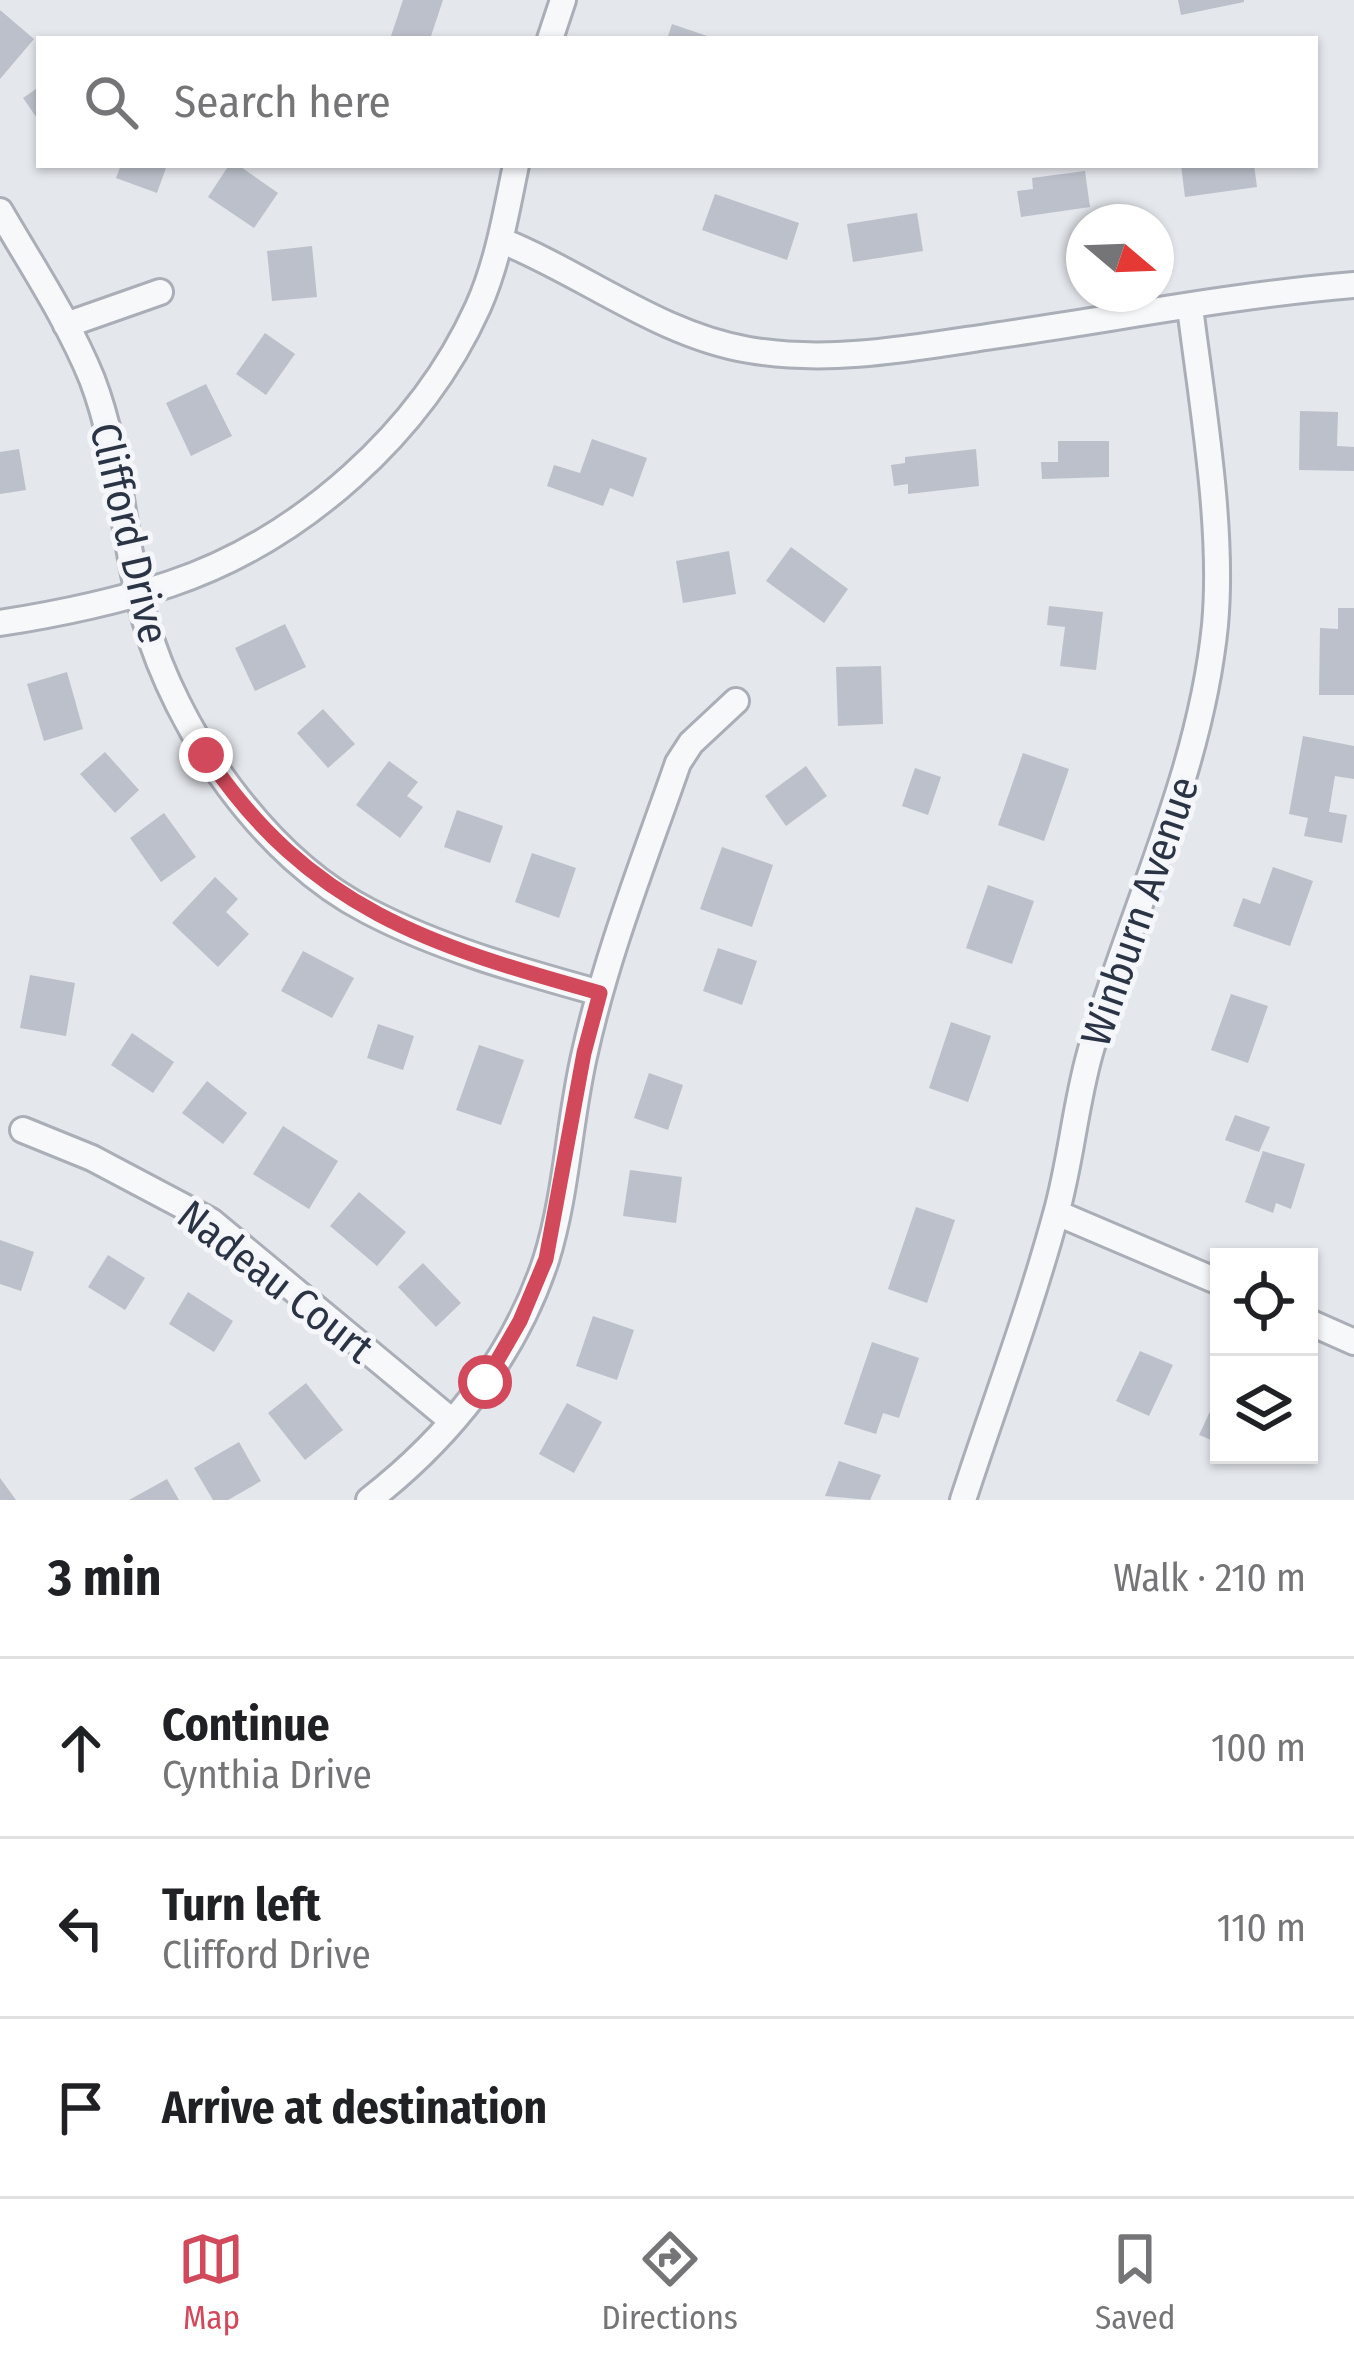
<!DOCTYPE html>
<meta charset="utf-8">
<style>
body{margin:0;font-family:"Fira Sans Condensed",sans-serif;background:#f6f6f6;color:#202124}
.controls{position:absolute;right:36px;bottom:36px;display:grid;overflow:hidden;border-radius:0px;box-shadow:0 3px 9px #0004}
.controls button{width:108px;height:108px;display:grid;place-items:center;padding:0;border:0;border-bottom:3px solid #e0e0e0;background:#fff;color:#202124;font:60px sans-serif}
.compass{position:absolute;left:1066px;top:204px;width:108px;height:108px;border-radius:50%;background:#fff;box-shadow:0 3px 9px #0004;rotate:109deg}
.stop{position:absolute;width:36px;height:36px;margin:-27px;border:9px solid #d1495b;border-radius:50%;background:#fff}
.stop.end{background:#d1495b;border-color:#fff;box-shadow:0 3px 12px #0008}
.list{margin:0;padding:0;list-style:none}
h2{display:flex;justify-content:space-between;align-items:center;height:156px;margin:0;padding:0 48px;font-size:51px}
h2 small{font-size:39px;font-weight:400;color:#757577}
.list li{display:grid;grid-template-columns:78px 1fr auto;gap:36px;align-items:center;box-sizing:border-box;height:180px;padding:0 48px;border-top:3px solid #e0e0e0}
.list b{display:block;font-size:45px;white-space:nowrap}
.list p{margin:0;font-size:39px;white-space:nowrap;color:#757577}
.list em{font-size:39px;font-style:normal;color:#757577}
.icon{flex:none;width:66px;height:66px;fill:none;stroke:currentColor;stroke-width:2;stroke-linecap:round;stroke-linejoin:round}
.map{position:relative;flex:none;width:1354px;height:1500px;overflow:hidden}
.search{position:absolute;background:#fff;box-shadow:0 3px 9px #0004;left:36px;right:36px;top:36px;height:132px;display:flex;align-items:center;gap:30px;box-sizing:border-box;padding:0 42px;border-radius:0px;color:#757577;font-size:45px}
.sheet{height:696px;background:#fff}
nav{display:flex;justify-content:space-around;align-items:center;box-sizing:border-box;height:168px;border-top:3px solid #e0e0e0;background:#fff;font-size:33px;color:#757577}
nav a{display:grid;justify-items:center;gap:6px}
nav .on{color:#d1495b}
.map>svg:first-child{display:block}
</style>
<div class="map">
<svg width="1354" height="1500" viewBox="0 0 1354 1500">
<rect width="100%" height="100%" fill="#e4e7ec"/>
<path fill="#bbc0ca" d="M403 0H443L430 39H390Z
M1178 0H1244V2L1181 15Z
M0 10 34 39 0 79Z
M672 24 713 38V39H667Z
M39 87V121L23 98Z
M121 165H167L157 193 116 178Z
M229 165H238L278 193 254 228 208 197Z
M1181 165H1254L1257 187 1185 197Z
M1085 171 1090 207 1021 217 1017 191 1033 189 1032 178Z
M715 194 799 223 787 260 702 230Z
M917 213 923 251 853 262 847 224Z
M312 246 317 297 272 301 267 251Z
M265 333 295 354 266 395 236 374Z
M206 384 232 436 191 456 166 403Z
M1300 411 1338 412 1337 446 1354 447V471L1299 470Z
M592 439 647 458 633 497 610 488 603 506 547 486 554 465 580 473Z
M1058 441H1109V477L1042 479 1041 462H1058Z
M19 449 26 490 0 494V452Z
M976 449 979 486 908 494V484L894 486 891 465 905 463V457Z
M791 547 848 589 824 623 766 581Z
M729 551 736 594 683 603 676 561Z
M1049 606 1103 612 1096 670 1060 666 1065 627 1047 625Z
M1338 608H1354V695H1319L1320 628 1338 629Z
M285 624 306 667 255 691 235 648Z
M881 666 883 724 838 726 836 667Z
M67 672 83 729 44 741 27 684Z
M323 709 355 744 328 768 297 733Z
M1303 736 1354 746V779L1335 776 1329 812 1347 815 1342 843 1304 836 1308 818 1289 814Z
M105 752 139 790 115 813 80 774Z
M1023 753 1069 769 1044 841 998 825Z
M389 761 418 782 407 796 423 807 400 838 356 805Z
M806 766 827 796 786 826 765 796Z
M915 768 941 777 928 815 902 806Z
M457 810 503 826 490 863 444 847Z
M164 813 196 857 161 882 130 838Z
M722 847 773 865 752 927 700 909Z
M532 853 576 868 559 918 515 902Z
M1273 867 1313 881 1290 946 1233 926 1243 898 1260 904Z
M215 877 238 899 226 912 249 934 218 967 172 923Z
M988 885 1034 901 1012 964 966 948Z
M718 948 757 961 742 1005 703 991Z
M303 951 354 978 332 1018 281 991Z
M30 975 75 983 66 1036 20 1028Z
M1231 994 1268 1006 1248 1063 1211 1050Z
M951 1022 991 1036 968 1102 929 1088Z
M378 1024 414 1036 403 1070 367 1058Z
M132 1033 174 1062 153 1093 111 1065Z
M479 1045 524 1060 501 1125 456 1110Z
M649 1073 683 1085 668 1130 634 1118Z
M207 1081 247 1113 223 1144 182 1113Z
M1235 1115 1270 1127 1259 1152 1225 1140Z
M283 1126 338 1161 309 1209 253 1174Z
M1263 1151 1305 1164 1291 1209 1276 1203 1273 1213 1245 1202Z
M630 1170 682 1177 676 1223 623 1216Z
M359 1192 406 1232 377 1266 330 1226Z
M916 1207 955 1220 927 1303 888 1289Z
M0 1240 34 1252 21 1291 0 1284Z
M108 1255 145 1278 125 1310 88 1287Z
M423 1263 461 1303 436 1327 398 1287Z
M188 1292 233 1321 214 1352 169 1324Z
M593 1316 634 1330 617 1380 576 1366Z
M872 1342 919 1358 899 1418 883 1413 876 1434 844 1424Z
M1140 1351 1173 1365 1149 1416 1116 1401Z
M306 1383 343 1430 305 1460 268 1413Z
M1219 1392V1443L1199 1435Z
M567 1403 602 1422 574 1473 539 1454Z
M239 1442 261 1481 228 1500H213L194 1468Z
M839 1461 881 1475 870 1500 825 1496Z
M0 1478 16 1500H0Z
M167 1479 179 1500H129Z"/>
<g fill="none" stroke-linecap="round" stroke-linejoin="round">
<defs>
<path id="minor" d="M550 39 563 0
M0 211C32 266 68 320 92 379 122 457 122 541 145 620 176 730 264 858 368 911 441 949 521 971 600 993
M500 240C583 273 659 335 749 350 830 364 913 348 993 336 1113 319 1233 295 1354 285
M66 325 160 292
M0 623C58 614 115 602 170 584 301 540 421 433 478 307 498 262 506 213 516 165
M23 1130 92 1158 211 1221 452 1421
M1057 1213 1219 1282
M1309 1322 1354 1342
M369 1500C449 1438 514 1357 546 1260 567 1193 569 1120 585 1052 607 953 645 858 678 763L691 743 736 701
M963 1500C994 1405 1030 1310 1056 1214 1071 1161 1075 1106 1090 1053 1131 909 1200 776 1215 625 1224 528 1202 404 1190 307"/>
</defs>
<use href="#minor" stroke="#a9aeb7" stroke-width="30"/>
<use href="#minor" stroke="#f7f8fa" stroke-width="24"/>
</g>
<g fill="none" stroke-linecap="round" stroke-linejoin="round">
<path stroke="#d1495b" stroke-width="15" d="M206 755C309 909 431 946 600 993L584 1053 546 1259 520 1321 485 1382"/>
</g>
<g text-anchor="middle" stroke-width="10" stroke-linejoin="round" paint-order="stroke">
<g font-size="42" fill="#2b3445" stroke="#f4f6f9">
<text transform="translate(130 533) rotate(77)" y="15">Clifford Drive</text>
<text transform="translate(1139 911) rotate(-71)" y="15">Winburn Avenue</text>
<text transform="translate(276 1281) rotate(38)" y="15">Nadeau Court</text>
</g>
</g>
</svg>
<div class="controls">
<button><svg class="icon" aria-label="locate" viewBox="0 0 24 24"><circle cx="12" cy="12" r="6"/><path d="M12 2v4M12 18v4M2 12h4M18 12h4"/></svg></button>
<button><svg class="icon" aria-label="layers" viewBox="0 0 24 24"><path d="M12 4l9 5-9 5-9-5zM3 14l9 5 9-5"/></svg></button>
</div>
<svg class="compass" viewBox="-18 -18 36 36"><path d="M0-13l5 13h-10z" fill="#e53935"/><path d="M0 13l5-13h-10z" fill="#757577"/></svg>
<div class="stop" style="left:485px;top:1382px"></div>
<div class="stop end" style="left:206px;top:755px"></div>
<div class="search"><svg class="icon" aria-label="search" viewBox="0 0 24 24"><circle cx="10" cy="10" r="6"/><path d="M15 15l6 6"/></svg>Search here</div>
</div>
<section class="sheet">
<h2>3 min<small>Walk · 210 m</small></h2>
<ul class="list">
<li><svg class="icon" aria-label="ahead" viewBox="0 0 24 24"><path d="M12 20V5M6 11l6-6 6 6"/></svg><div><b>Continue</b><p>Cynthia Drive</p></div><em>100 m</em></li>
<li><svg class="icon" aria-label="left" viewBox="0 0 24 24"><path d="M17 20v-9H6M10 6l-5 5 5 5"/></svg><div><b>Turn left</b><p>Clifford Drive</p></div><em>110 m</em></li>
<li><svg class="icon" aria-label="arrive" viewBox="0 0 24 24"><path d="M6 21V4h12l-3 4 3 4H6"/></svg><div><b>Arrive at destination</b></div></li>
</ul>
</section>
<nav>
<a class="on"><svg class="icon" aria-label="map" viewBox="0 0 24 24"><path d="M3 6l6-2 6 2 6-2v14l-6 2-6-2-6 2zM9 4v14M15 6v14"/></svg>Map</a>
<a><svg class="icon" aria-label="directions" viewBox="0 0 24 24"><path d="M12 3l9 9-9 9-9-9zM9 14v-3h6M13 9l2 2-2 2"/></svg>Directions</a>
<a><svg class="icon" aria-label="saved" viewBox="0 0 24 24"><path d="M7 4h10v16l-5-4-5 4z"/></svg>Saved</a>
</nav>
